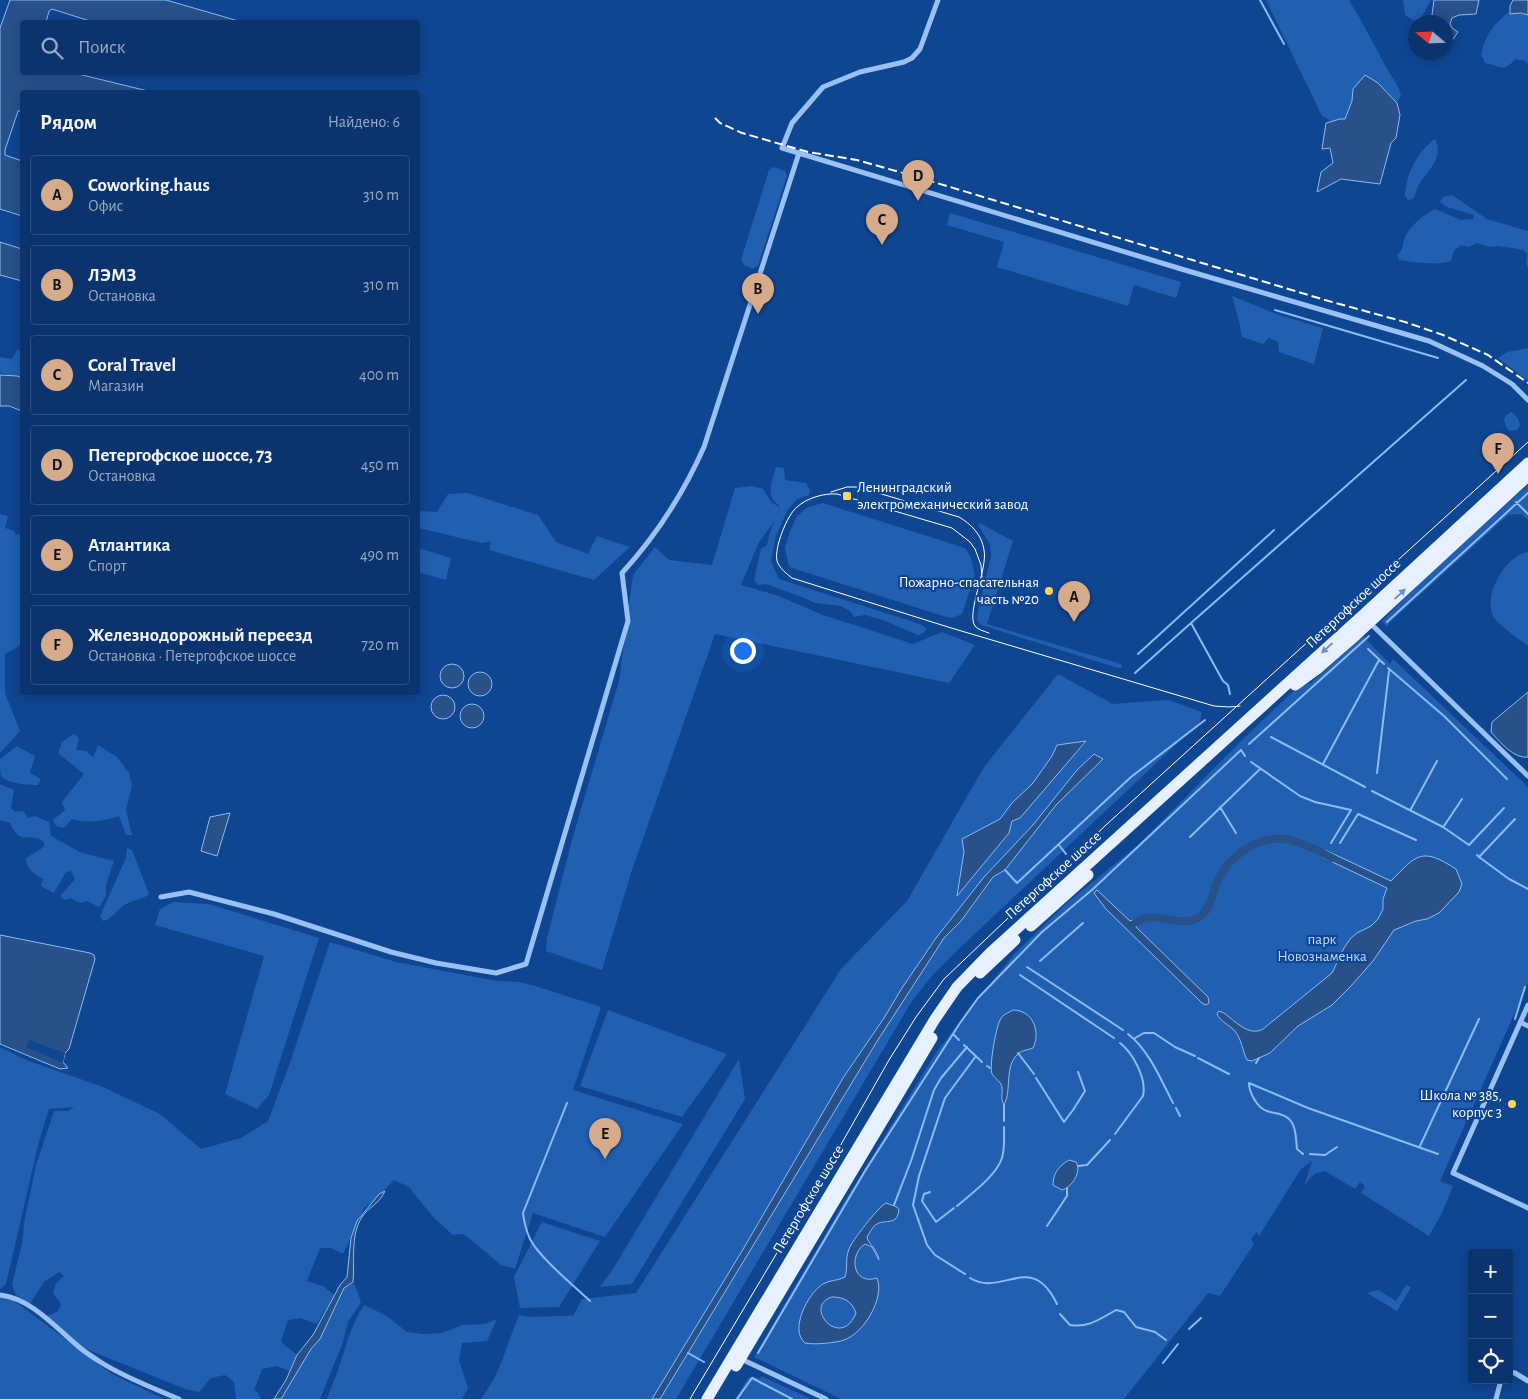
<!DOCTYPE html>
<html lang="ru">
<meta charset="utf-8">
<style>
body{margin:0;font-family:"Alegreya Sans",sans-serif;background:#193f76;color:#f1f3f6}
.controls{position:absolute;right:15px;bottom:15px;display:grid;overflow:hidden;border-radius:5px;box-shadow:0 2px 12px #0003}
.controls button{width:45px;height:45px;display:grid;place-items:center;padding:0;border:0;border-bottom:1px solid #2b4f81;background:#0b346e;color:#f1f3f6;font:25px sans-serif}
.compass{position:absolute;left:1408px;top:15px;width:45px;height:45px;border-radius:50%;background:#0b346e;box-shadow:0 2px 12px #0003;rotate:289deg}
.you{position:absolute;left:742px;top:650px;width:18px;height:18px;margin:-12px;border:4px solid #fff;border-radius:50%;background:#1a73e8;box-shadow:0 0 0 8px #1a73e833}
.badge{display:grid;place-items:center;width:32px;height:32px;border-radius:50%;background:#d6ab8b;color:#111;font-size:16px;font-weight:700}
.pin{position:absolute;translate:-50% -41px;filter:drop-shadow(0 1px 2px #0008)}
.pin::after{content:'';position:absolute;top:26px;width:18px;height:15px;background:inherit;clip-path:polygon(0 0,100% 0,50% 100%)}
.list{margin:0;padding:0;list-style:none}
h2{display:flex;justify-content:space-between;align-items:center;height:65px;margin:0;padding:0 20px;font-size:21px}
h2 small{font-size:16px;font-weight:400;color:#9aaac2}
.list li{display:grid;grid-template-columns:32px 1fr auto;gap:15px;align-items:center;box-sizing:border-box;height:80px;margin:0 10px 10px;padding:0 10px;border:1px solid #2b4f81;border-radius:5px}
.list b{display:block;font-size:19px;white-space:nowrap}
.list p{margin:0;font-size:16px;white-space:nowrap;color:#9aaac2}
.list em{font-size:16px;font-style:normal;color:#9aaac2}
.icon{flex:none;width:28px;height:28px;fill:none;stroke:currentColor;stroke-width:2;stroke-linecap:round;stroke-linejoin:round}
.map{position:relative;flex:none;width:1528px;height:1399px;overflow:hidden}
.search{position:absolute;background:#0b346e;box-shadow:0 2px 12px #0003;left:20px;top:20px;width:400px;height:55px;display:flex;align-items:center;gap:12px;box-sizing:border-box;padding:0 18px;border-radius:5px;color:#9aaac2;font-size:19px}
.panel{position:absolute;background:#0b346e;box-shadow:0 2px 12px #0003;left:20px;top:90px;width:400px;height:605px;border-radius:5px}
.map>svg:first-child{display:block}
</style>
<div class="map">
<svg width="1528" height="1399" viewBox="0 0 1528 1399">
<rect width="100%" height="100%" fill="#0f4692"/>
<path fill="#215fb1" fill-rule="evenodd" d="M1266 0H1349C1362 21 1373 43 1385 65 1391 77 1398 82 1401 96L1397 103 1387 92 1353 89 1352 101 1345 119 1331 121 1322 116Z
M1403 0H1431L1420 20H1413L1405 15Z
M1510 11 1511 14 1521 13 1528 15V64L1525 61 1515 59C1504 73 1500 66 1485 63L1481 54C1486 35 1493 24 1510 11Z
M1435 139C1444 157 1430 168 1420 183 1417 187 1416 193 1414 198L1408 200 1405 196C1406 174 1417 152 1435 139Z
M773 167 785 171 787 176 758 266 753 269 744 265 741 260 769 170Z
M1452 195 1487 219 1528 231V268L1526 264 1527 254 1523 250 1513 248 1497 246 1490 247 1477 243 1469 247 1461 245 1454 251 1451 261C1439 266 1413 262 1399 260L1397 255C1404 250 1402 244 1405 237 1411 225 1423 215 1435 209L1461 220 1473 219 1474 215 1447 207 1440 202 1443 197Z
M950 213 1181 282 1176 298 1134 285 1128 306 997 267 1004 242 947 225Z
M1232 296 1279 315 1323 328 1314 364 1279 352 1278 342 1269 338 1263 344 1242 337 1239 321Z
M1528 348V381L1498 358 1507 352Z
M22 349V364L19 367 22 369V378L0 373V357L12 359 17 350Z
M1511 412 1518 418 1520 425 1517 430 1510 431 1506 427 1504 420 1505 416Z
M776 467 784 468 785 480 806 483 810 490 809 495 797 499 787 511 776 536 771 561 779 579 920 624 927 629 923 633 918 635 883 620 865 615 854 617 850 611 841 606 815 603 804 598 766 584 758 585 754 580 761 549 767 545 769 535 774 522 759 542 741 585 776 595 823 615 913 644 942 632 975 645 949 683 715 634 631 873 602 970 546 951 547 938 573 836 619 681 633 575 655 547 669 560 712 565 735 488 752 486 763 489 772 503 778 506V510L779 505C764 497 773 480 776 467Z
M1528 485V520L1521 514 1508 515 1390 622 1387 627 1382 621 1435 568Z
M467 493 538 515 556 542 588 554 597 536 630 547 594 580 489 550 491 541 482 543 418 528V511L437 512 448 494Z
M823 503 965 548 971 558 975 574 962 614 952 618 943 616 789 567 785 548 790 531 797 516 808 507Z
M0 514 8 516 5 528 14 531 16 535 18 534 22 535V609L21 611C23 619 26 639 19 646 16 649 9 651 5 654V693L20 731 0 753Z
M980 523 1013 541 987 624 1121 664 1122 668H1118L981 625 977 620 978 611 991 556 990 544 978 525Z
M418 548 451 558 446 580 418 572Z
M1528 552V646C1519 639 1498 625 1493 616 1483 595 1506 555 1528 552Z
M1363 636 1390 664 1393 659 1528 787V983L1440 1181 1453 1186 1442 1213 1429 1236 1361 1193 1365 1186 1360 1182 1355 1189 1325 1171 1314 1174 1304 1186 1312 1161 1301 1169 1259 1236 1257 1232 1251 1239 1254 1244 1220 1296 1208 1293 1124 1399H841L754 1357 843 1204 937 1051 1015 953 1068 902 1137 846 1248 734 1297 688 1312 682Z
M1058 674 1113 704 1168 700 1202 712 1200 722 963 945 931 977 912 1001 676 1399H660L876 1043 944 938 961 921 993 877 1005 870 1056 805 1102 759 1094 754 1077 770 1033 825 984 877 936 938 902 988 884 1018 843 1078 742 1251 652 1399H481C502 1371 506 1346 519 1315 537 1319 554 1315 573 1316L582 1299 636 1293 841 969 907 901 984 767ZM1086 742 1020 817 1012 821 1009 833 958 895 964 851 962 839 1000 819 1012 803 1033 784 1052 756 1057 746Z
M74 734 79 738 76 750 86 751 93 757 98 745 117 757 129 773 132 786 126 810 132 835H126L119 816C102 821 89 824 72 819L64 828 56 826 53 820 65 810 62 802 84 774 58 753 62 742Z
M17 746 35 756 30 773 41 779 38 785C29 785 8 784 1 776 0 772 0 764 0 759Z
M0 784 14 790 11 808 15 812 23 811 28 818 35 816 49 822 51 836 82 853 114 861 106 885V896L99 907 87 901 80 903 70 898 66 900 62 898 61 895 75 879 71 871 66 872 54 893 41 886 43 879C35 875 25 868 26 858L44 847V842C29 831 20 847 10 823L0 820Z
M127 848 132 850 149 894C143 900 133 900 126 904 117 909 113 919 103 921L100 916 126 858Z
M173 902 209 904 319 938 269 1095 257 1109 225 1094 264 956 155 925 160 909Z
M330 942 396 962 497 981 519 982 535 986 601 1007 573 1090 683 1124 605 1237 533 1213 515 1269 501 1265 464 1234 453 1235 433 1217 409 1187 394 1180 376 1199 364 1208 343 1254 331 1248H320L307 1281 323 1286 334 1295 317 1324 300 1318 288 1320 281 1342 297 1355 289 1371 277 1366 262 1369 254 1390 257 1392 261 1399H236L234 1382 225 1375 211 1378 199 1392 185 1389 81 1347 47 1316 57 1312 61 1306 60 1302 53 1294 56 1283 64 1276 59 1272 44 1282 30 1304 15 1294 12 1285 22 1243 25 1218 36 1165 54 1111H68L74 1107 49 1109 39 1141 6 1284 0 1289V1047L26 1060 103 1087 160 1114 201 1149 241 1138 268 1121 290 1063Z
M608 1010 727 1054 682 1117 580 1086Z
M739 1059 745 1099 632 1284 600 1287 613 1269Z
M542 1222 600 1241 559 1307 520 1308 514 1277Z
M354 1283 361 1302 348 1322 342 1345 320 1399H281L311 1349 320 1339 344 1288Z
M1406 1285 1411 1287 1397 1311 1367 1293 1378 1290 1396 1301Z
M0 1296 9 1297 112 1374 164 1399H0Z
M364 1305 387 1316 407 1332 423 1334 442 1333 462 1325 484 1324 497 1319 487 1341 462 1343 459 1360 468 1388 462 1399H327C330 1389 335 1380 338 1370 346 1347 350 1326 364 1305Z
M753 1376 760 1379 761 1376 811 1399H735L748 1378Z"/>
<path fill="#285189" stroke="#8cbcf7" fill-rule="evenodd" d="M10 0H166L242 22H93L52 9 49 11 46 22H22V72L74 73 152 92H22V111H18L5 150V155L22 161V216L0 209V28Z
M1434 0H1479L1476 14 1459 15 1452 18 1450 24 1452 28 1458 32 1451 42 1446 43V22H1431Z
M1513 0H1528V15L1521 13 1510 14V6Z
M1365 75 1378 83 1397 103 1400 115 1396 138 1391 143 1380 184 1341 179 1317 192 1321 172 1333 163 1330 148 1322 149 1326 123 1340 119H1345L1352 101 1353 89Z
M0 242 22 249V281L0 275Z
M0 375 17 376 22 378V411L9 406H0Z
M440 676a12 12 0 1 1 24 0a12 12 0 1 1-24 0Z
M468 684a12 12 0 1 1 24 0a12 12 0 1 1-24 0Z
M1528 692V757C1514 759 1500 742 1491 732L1492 722Z
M431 707a12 12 0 1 1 24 0a12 12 0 1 1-24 0Z
M460 716a12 12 0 1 1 24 0a12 12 0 1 1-24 0Z
M1086 741 1020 818 1012 821 1009 833 957 896 964 852 962 839 1000 819 1012 803 1033 783 1052 756 1057 745Z
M1094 754 1103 759 1056 805 1005 870 993 877 961 921 944 938 876 1043 660 1399H652L742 1251 843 1078 884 1018 902 988 936 938 984 877 1033 825 1077 770Z
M230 813 217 856 201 851 210 817Z
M1325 850 1391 881C1417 854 1422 847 1456 869L1462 884 1459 892 1439 913 1427 919 1416 921 1394 930 1373 961 1351 986 1332 1005 1298 1026 1270 1053 1252 1061 1247 1060C1242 1050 1242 1039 1234 1030 1229 1025 1220 1021 1217 1014L1219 1011 1224 1013C1235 1021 1249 1037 1263 1029L1332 973 1344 948 1350 939 1357 933 1371 926 1378 919 1383 909V899L1387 888 1322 857Z
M1097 890 1130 921 1143 917 1136 925V927L1208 997 1209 1003 1206 1005 1202 1003 1106 909 1094 893Z
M0 935 90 953 94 955 95 959 69 1049 65 1053 63 1062 68 1068 60 1069 0 1044Z
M1013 1010C1033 1010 1041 1032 1033 1048 1028 1050 1022 1050 1018 1054 1004 1066 1012 1090 1004 1105 1000 1098 1003 1094 1002 1088 1002 1082 995 1079 992 1074 989 1065 996 1028 1000 1020 1003 1014 1008 1013 1013 1010Z
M1069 1160 1076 1162C1082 1172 1072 1187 1062 1190L1053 1185C1053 1173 1059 1166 1069 1160Z
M385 1191C378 1206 369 1206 362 1217 350 1235 355 1262 353 1282L344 1288 320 1339 311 1349 281 1399H274L286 1380 297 1355 313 1335 340 1285 347 1277 351 1238 357 1221 379 1194Z
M886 1203 897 1207 899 1210C897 1226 886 1219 877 1224 873 1226 870 1232 867 1237 868 1244 877 1248 879 1260L872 1247 865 1244C848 1255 853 1286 877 1278 885 1298 864 1333 844 1340 836 1343 813 1345 805 1343 789 1330 808 1293 823 1284 829 1280 838 1281 845 1277 848 1268 845 1259 849 1249 851 1242 879 1206 886 1203ZM832 1297C845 1297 852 1302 856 1313 841 1351 802 1306 832 1297Z"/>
<path fill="#0f4692" d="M29 1040 65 1053 63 1063 26 1047Z"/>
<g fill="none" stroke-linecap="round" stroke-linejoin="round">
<path stroke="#8cbcf7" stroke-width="2" d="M1260 0 1284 44
M1275 310 1438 358
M1516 502 1528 514
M1387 622 1528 493
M1368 649 1384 664
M1138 654 1274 530
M1388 668 1444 716 1507 779
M1135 673 1191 623
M1230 694 1228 685 1223 681 1191 623 1466 380
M1271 737 1365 787
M1249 744 1369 636
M1251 762 1300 796 1315 802 1351 810 1331 843
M1323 764 1379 660
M1377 773 1389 671
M1372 791 1443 827 1469 845 1504 808
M1220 807 1236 833
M1411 809 1437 761
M1444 826 1462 799
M1190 837 1260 769
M1340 843 1358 814 1416 840
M1059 845 1066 854
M1477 855 1479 857 1515 819
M1479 857 1509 879 1528 889
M1005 870 1017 883 1131 777 1205 720
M1040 961 1083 923
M1027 967 1123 1030
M1020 975 1114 1038
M1515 1019 1525 987
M953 1034 959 1040
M1128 1034C1149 1050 1161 1080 1173 1103
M1135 1038 1144 1033H1154L1175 1047 1195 1056
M964 1045 982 1062
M1018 1053 1034 1074
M1198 1058 1229 1074
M1256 1063 1259 1058
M987 1066 990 1068
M1036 1078 1064 1122 1073 1110 1085 1091 1078 1072
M567 1103 523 1213C524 1222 526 1230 530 1239 539 1257 574 1286 590 1301
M1004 1105V1121
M1176 1108 1180 1116
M1115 1134 1143 1096C1147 1079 1133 1053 1120 1043
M1420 1146 1479 1019
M1303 1154 1297 1149C1296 1139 1296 1125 1289 1119 1282 1112 1274 1114 1267 1111 1257 1108 1249 1092 1249 1083L1308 1108 1438 1154
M1310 1154 1325 1155 1337 1147
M1078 1166 1087 1165 1110 1140
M930 1192 924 1194 922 1201 936 1222 954 1208
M894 1205 911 1161 934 1090 941 1078 967 1047
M957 1206C971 1194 996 1176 1002 1158 1005 1148 1004 1137 1004 1127
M1047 1226 1067 1196V1188
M965 1274 935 1255 927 1245 913 1205 919 1176 945 1098 976 1056
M970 1278C1002 1298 1031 1250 1057 1304
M1060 1314 1070 1325C1088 1328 1100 1319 1116 1310L1124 1312 1136 1327 1155 1332 1166 1340
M1189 1329 1201 1318
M688 1353 704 1362
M758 1353 865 1171 960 1023 978 998 1042 932 1093 889 1241 750 1245 756
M1163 1363 1178 1344
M737 1399 752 1378 792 1399"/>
<path stroke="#285189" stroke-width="8" d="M1136 922C1156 909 1184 931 1202 915 1211 908 1213 891 1218 880 1233 851 1264 831 1297 842 1309 846 1321 852 1332 858"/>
<path stroke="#9ac1f3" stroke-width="5" d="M938 0 920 49 912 58 904 62 860 72 823 87 792 123 782 148 1188 271 1429 341 1483 366 1512 384 1528 400
M1369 622 1528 776
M161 897 189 892 274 914 391 952 436 963 496 973 526 964 628 621 622 573C655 537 684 492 704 447L799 153
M1528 1005 1453 1173 1528 1208
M1520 1022 1528 1026
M0 1295C31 1298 57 1329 79 1347 86 1353 94 1358 102 1363 126 1378 153 1388 179 1399
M741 1359 826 1399
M1509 1372 1515 1373 1528 1381
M1496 1399 1501 1380"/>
<path stroke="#e7f0ff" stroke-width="11" d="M1295 685 1317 669 1356 635 1528 476
M1031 926 1088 875
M980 973 1015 940
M736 1366 932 1038
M707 1399 935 1019 957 987 990 953 1363 615 1528 463"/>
<path stroke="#fff" stroke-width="1" d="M831 492 847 487H858L959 517C971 524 982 535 984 550 988 569 966 613 975 626 978 630 984 631 989 633
M982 577 981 565 975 549 970 542 952 528 837 494C824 493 807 498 797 507 787 515 774 548 777 561 780 569 786 573 792 578L948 627 1214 706 1229 707 1240 706
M690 1399 831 1162 889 1060 916 1017 944 979 1107 824 1528 442"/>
<path stroke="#fff" stroke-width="2" stroke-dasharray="9 4" stroke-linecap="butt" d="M715 118 720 123 742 133 808 152 857 160 917 177 1325 300 1405 322 1443 335 1488 355 1528 383"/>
</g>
<defs><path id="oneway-solid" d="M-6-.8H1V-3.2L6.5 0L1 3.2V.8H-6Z" transform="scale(1.25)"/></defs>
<g fill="#7092c3">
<use href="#oneway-solid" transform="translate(1400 594) rotate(-43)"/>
<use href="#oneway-solid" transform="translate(1327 648) rotate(138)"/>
</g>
<g fill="#ffd35d" stroke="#0f4692" stroke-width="2">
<rect x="842" y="491" width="10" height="10" rx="2.5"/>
<circle cx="1049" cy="591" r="5"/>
<circle cx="1512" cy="1104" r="5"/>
</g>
<g text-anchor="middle" stroke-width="4.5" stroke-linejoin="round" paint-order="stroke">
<g font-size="15" fill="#fff" stroke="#0f4692" text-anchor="end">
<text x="857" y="492" text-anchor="start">Ленинградский<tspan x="857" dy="17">электромеханический завод</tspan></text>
<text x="1039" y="587">Пожарно-спасательная<tspan x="1039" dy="17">часть №20</tspan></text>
<text x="1502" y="1100">Школа № 385,<tspan x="1502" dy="17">корпус 3</tspan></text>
</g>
<g font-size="15" fill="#fff" stroke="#0f4692">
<text transform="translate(1353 603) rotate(-43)" y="5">Петергофское шоссе</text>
<text transform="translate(1053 875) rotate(-42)" y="5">Петергофское шоссе</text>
<text transform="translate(808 1199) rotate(-59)" y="5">Петергофское шоссе</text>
</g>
<g font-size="15" fill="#c2dcfe" stroke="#0f4692">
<text x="1322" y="944">парк<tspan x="1322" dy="17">Новознаменка</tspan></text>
</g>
</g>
</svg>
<div class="controls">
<button>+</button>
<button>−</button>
<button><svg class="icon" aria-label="locate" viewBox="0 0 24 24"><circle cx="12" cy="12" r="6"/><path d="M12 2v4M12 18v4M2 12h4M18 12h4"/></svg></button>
</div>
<svg class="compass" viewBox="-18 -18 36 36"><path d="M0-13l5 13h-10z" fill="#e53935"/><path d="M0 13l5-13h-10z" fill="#9aaac2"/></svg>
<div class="you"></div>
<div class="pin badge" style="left:1074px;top:622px">A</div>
<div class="pin badge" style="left:758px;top:314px">B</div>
<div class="pin badge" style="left:882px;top:245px">C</div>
<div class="pin badge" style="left:918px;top:201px">D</div>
<div class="pin badge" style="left:605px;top:1159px">E</div>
<div class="pin badge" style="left:1498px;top:474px">F</div>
<div class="search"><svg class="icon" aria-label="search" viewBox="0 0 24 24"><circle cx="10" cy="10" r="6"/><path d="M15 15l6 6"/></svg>Поиск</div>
<section class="panel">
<h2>Рядом<small>Найдено: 6</small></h2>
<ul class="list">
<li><span class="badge">A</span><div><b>Coworking.haus</b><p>Офис</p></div><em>310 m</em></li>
<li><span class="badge">B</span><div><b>ЛЭМЗ</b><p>Остановка</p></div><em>310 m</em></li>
<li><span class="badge">C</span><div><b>Coral Travel</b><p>Магазин</p></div><em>400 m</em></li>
<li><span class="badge">D</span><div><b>Петергофское шоссе, 73</b><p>Остановка</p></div><em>450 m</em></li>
<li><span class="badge">E</span><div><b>Атлантика</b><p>Спорт</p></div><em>490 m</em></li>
<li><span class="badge">F</span><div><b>Железнодорожный переезд</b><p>Остановка · Петергофское шоссе</p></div><em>720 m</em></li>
</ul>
</section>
</div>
